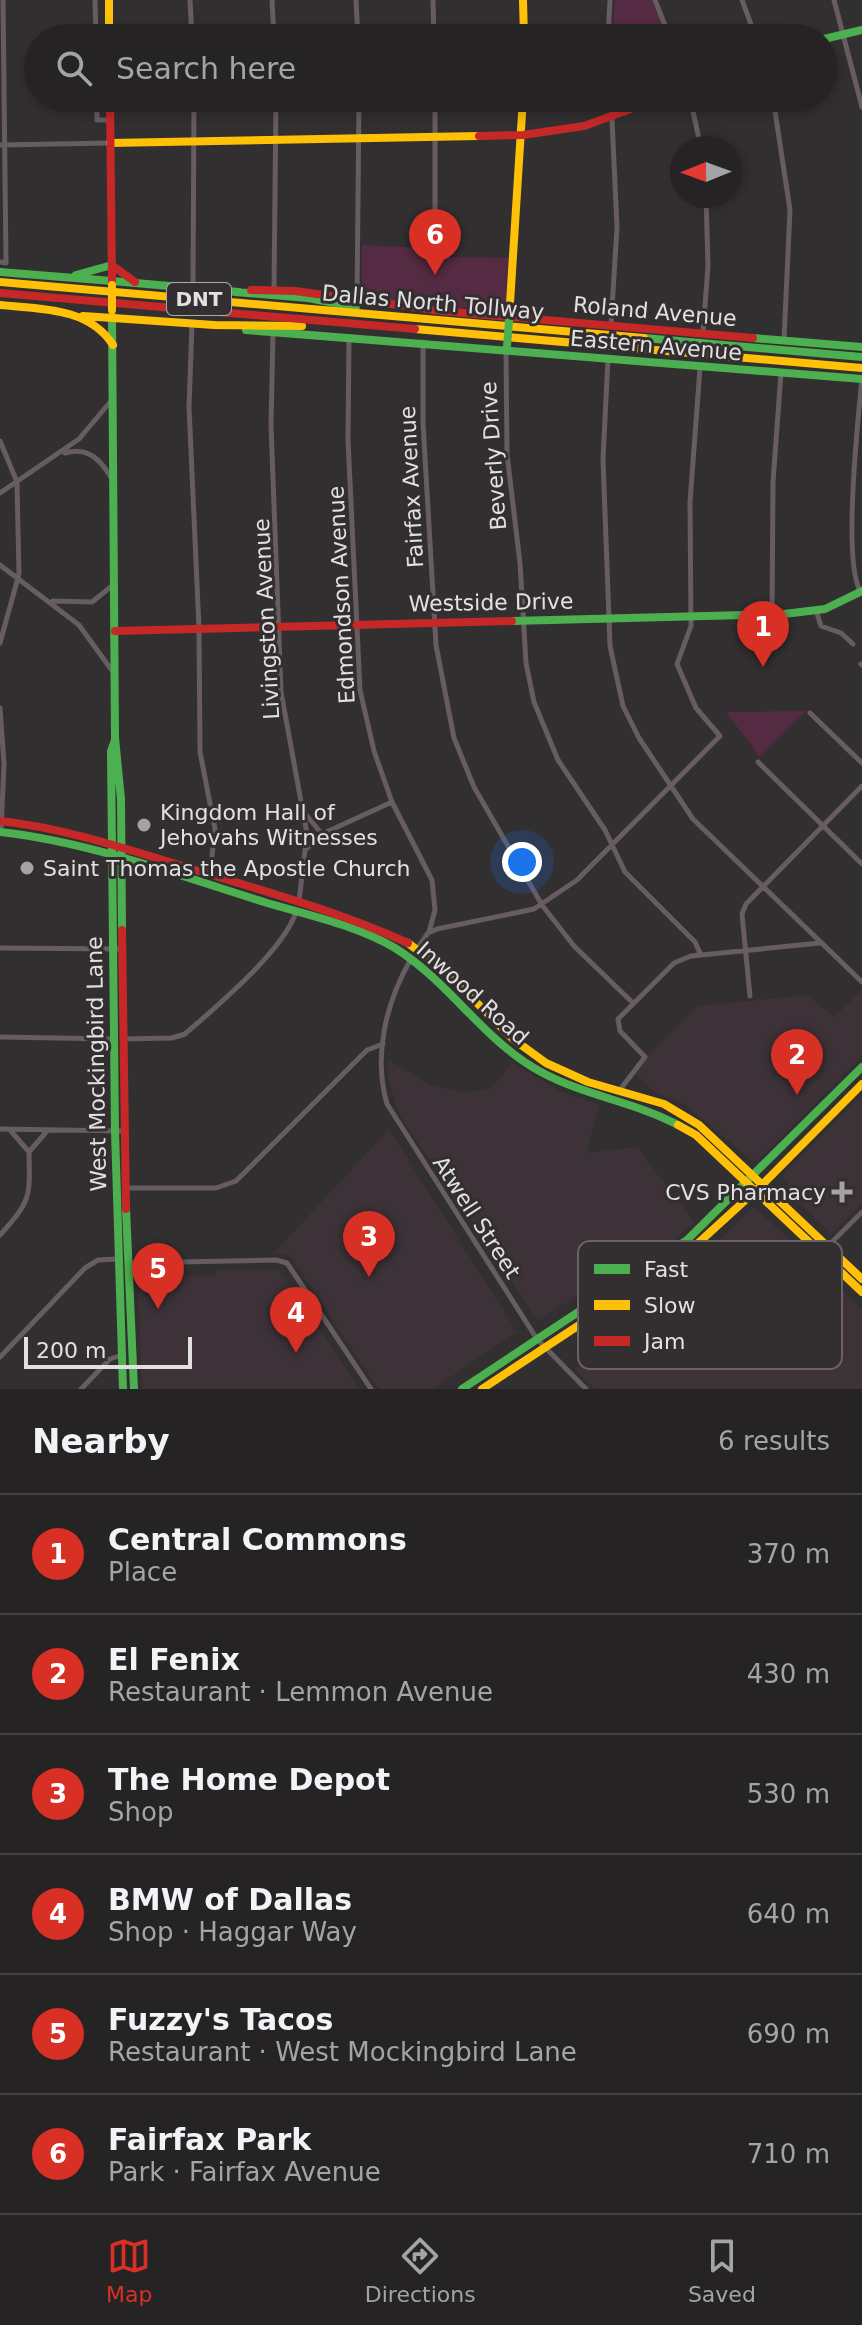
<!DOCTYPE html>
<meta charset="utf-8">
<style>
body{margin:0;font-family:"DejaVu Sans",sans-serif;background:#2e2b2c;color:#f1f3f6}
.compass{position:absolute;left:670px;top:136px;width:72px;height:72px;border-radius:50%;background:#262324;box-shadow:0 4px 12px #0003;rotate:269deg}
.scale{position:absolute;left:24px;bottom:20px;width:168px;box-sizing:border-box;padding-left:8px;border:4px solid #e2e0e1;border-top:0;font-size:22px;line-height:28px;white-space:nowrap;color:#e2e0e1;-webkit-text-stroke:6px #332e30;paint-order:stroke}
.you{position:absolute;left:522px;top:862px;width:28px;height:28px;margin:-20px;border:6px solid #fff;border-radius:50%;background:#1a73e8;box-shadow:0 0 0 12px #1a73e833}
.badge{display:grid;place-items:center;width:52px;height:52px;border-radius:50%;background:#d93025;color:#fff;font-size:26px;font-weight:700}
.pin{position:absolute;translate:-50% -66px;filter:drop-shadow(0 2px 4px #0008)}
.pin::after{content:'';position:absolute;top:42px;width:28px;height:24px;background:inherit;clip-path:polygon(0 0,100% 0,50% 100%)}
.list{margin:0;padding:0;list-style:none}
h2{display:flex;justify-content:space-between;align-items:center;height:104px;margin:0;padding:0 32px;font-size:34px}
h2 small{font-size:26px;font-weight:400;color:#a4a4a6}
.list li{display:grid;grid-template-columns:52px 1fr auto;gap:24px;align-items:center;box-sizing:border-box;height:120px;padding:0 32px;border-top:2px solid #424041}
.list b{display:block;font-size:30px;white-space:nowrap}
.list p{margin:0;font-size:26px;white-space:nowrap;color:#a4a4a6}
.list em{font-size:26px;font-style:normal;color:#a4a4a6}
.icon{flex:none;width:44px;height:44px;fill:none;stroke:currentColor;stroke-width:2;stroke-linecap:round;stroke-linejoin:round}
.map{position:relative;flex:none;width:862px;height:1389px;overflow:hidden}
.search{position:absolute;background:#262324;box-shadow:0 4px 12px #0003;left:24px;right:24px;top:24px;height:88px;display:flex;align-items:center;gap:20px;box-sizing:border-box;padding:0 28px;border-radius:44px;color:#a4a4a6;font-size:30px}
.sheet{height:824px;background:#262324}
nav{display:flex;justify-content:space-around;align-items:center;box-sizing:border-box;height:112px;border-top:2px solid #424041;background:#262324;font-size:22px;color:#a4a4a6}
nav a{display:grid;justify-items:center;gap:4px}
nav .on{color:#d93025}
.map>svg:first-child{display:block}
</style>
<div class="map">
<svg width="862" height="1389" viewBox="0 0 862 1389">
<rect width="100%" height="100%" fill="#322f30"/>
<path fill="#3c3238" d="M862 990V1056L758 1160 752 1161 686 1105 654 1092 635 1074 648 1055 697 1006 808 995 834 1017Z
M387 1059 431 1085 465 1093 491 1088 512 1063 562 1092 600 1105 586 1153 637 1147 695 1223 651 1257 647 1251 538 1321 401 1118 390 1087Z
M862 1096V1203L831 1234 785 1188 789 1183 782 1176Z
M389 1129 517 1332 433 1389H379L289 1254 274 1253Z
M754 1206 862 1310V1389H595L577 1371 579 1359 599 1334 634 1301 704 1256Z
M216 1270H279L360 1389H142L138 1276 216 1275Z"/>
<path fill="#552a43" d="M615 0H652L668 38H612Z
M362 245 427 248 429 255 435 257 510 258 506 310 502 312 362 297Z
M806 711 760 757 726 712Z"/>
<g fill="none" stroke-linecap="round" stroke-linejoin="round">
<path stroke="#665c61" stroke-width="5" d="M95 0 96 38
M190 0 192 38
M272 0 274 38
M356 0 358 38
M433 0 434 38
M655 0 670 38
M742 0 756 38
M834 0 862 107
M608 38 610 0
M97 98V120H110
M435 98V249
M690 98 701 148
M773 98 790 210 784 340
M0 145 110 143
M0 262 6 263 3 0
M193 288 194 98
M274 289 276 98
M357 300 359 98
M192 324 189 407 199 628 200 752 215 829 210 874
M611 325 617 227 611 98
M273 332 271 425 281 692 307 834 299 901
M703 332 708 266 706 196
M349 338 348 440 360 690 374 751 392 802 432 880 435 910 429 932
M423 342V423L436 645 454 738 474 787 542 905 574 946 633 1003
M506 350 507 454 520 563 526 663 534 702 558 760 605 830 625 872 695 942 701 955
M608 359 603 459 610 646 623 706 639 738 693 819 862 982
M0 441 17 482 19 574 0 643
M65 453C89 446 102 461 113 481
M0 493 79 439 111 401
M0 565 79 625 113 672
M861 592C842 565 858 418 862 379
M53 601 92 602 113 585
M816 610 821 626 841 633 853 644
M772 615 773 482 781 373
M861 664 862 665
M0 708 4 764 1 832
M810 713 862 763
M758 762 862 864
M307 816 322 834
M306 849 322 834 392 802
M0 948 123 949
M417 949 428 933 437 929 534 909 577 880 720 736 696 708 677 664 691 626 690 502 700 368
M411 959C386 1002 373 1056 387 1104L537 1339 586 1389
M750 996 742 914 746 904 862 786
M0 1037 114 1039
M122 1039 172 1038 185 1034C217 1006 284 950 296 912
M619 1091 645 1057 620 1031 618 1019 674 963 691 956 820 943
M0 1129 124 1131
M10 1130 29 1152
M125 1188H216L236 1181 367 1050 383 1044
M0 1235C31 1200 30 1199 29 1152L47 1131
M826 1248 862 1212
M128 1263 276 1260 287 1263 371 1389
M0 1357 85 1268 98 1260 118 1259
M81 1389 110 1359 122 1355"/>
<path stroke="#4caf50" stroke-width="8" d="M824 39 862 30
M0 272 112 281
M76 275 112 265
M112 281 239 292
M235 292 308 298 356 307
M112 316 115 738 121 799 122 930
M246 330 862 379
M644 338 862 357
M753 338 862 347
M512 621 784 614 825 609 862 591
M115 740 111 751 115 1131 123 1389
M0 832C90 842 177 875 264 902 307 915 356 925 395 948 451 983 485 1043 543 1073 586 1096 635 1102 678 1125
M126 1209 134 1389
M462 1389 687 1240 862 1067"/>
<path stroke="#ffc107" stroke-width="8" d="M109 0V38
M523 0 524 38
M110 143 479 136
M0 282 644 338
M0 305C40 309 89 307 113 345
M83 316 113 318
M113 318 214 325
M509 319 523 98
M212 325 302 326
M415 329 862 368
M408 943 446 972 513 1039 546 1063 588 1082 664 1104 699 1125 862 1279
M678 1125 696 1135 862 1292
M482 1389 684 1256 763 1184 862 1084"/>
<path stroke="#c62828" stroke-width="8" d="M110 98 112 282
M479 136 523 135 584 126 661 98
M113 266 135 282
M251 290 295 291 442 311 753 338
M0 293 415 329
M115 631 512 621
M0 821C65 828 126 849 189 868 264 891 337 911 408 943
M122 930 126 1209"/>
<path stroke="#4caf50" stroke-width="8" d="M507 346 509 321"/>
<path stroke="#ffc107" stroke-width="8" d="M112 285V310"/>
</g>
<g fill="#a4a2a3" stroke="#332e30" stroke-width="3">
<circle cx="144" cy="825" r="8"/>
<circle cx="27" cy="868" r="8"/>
<path d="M838 1180h8v8h8v8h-8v8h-8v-8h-8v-8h8z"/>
</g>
<g text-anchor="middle" stroke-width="6" stroke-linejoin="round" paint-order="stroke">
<rect fill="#332e30" stroke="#aeabac" stroke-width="2" x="167" y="283" width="64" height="32" rx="6"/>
<g font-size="20" font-weight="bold" fill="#e2e0e1">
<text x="199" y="306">DNT</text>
</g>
<g font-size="22" fill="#e2e0e1" stroke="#332e30">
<text transform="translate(433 302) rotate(5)" y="8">Dallas North Tollway</text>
<text transform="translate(655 311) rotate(5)" y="8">Roland Avenue</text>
<text transform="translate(656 345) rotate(5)" y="8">Eastern Avenue</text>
<text transform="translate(493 456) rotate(-94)" y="8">Beverly Drive</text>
<text transform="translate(411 487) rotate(-93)" y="8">Fairfax Avenue</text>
<text transform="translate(341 595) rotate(-93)" y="8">Edmondson Avenue</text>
<text transform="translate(491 602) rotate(-1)" y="8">Westside Drive</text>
<text transform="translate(266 619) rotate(-93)" y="8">Livingston Avenue</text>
<text transform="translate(473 993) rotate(42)" y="8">Inwood Road</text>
<text transform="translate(96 1064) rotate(-91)" y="8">West Mockingbird Lane</text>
<text transform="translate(477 1217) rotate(57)" y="8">Atwell Street</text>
</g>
<g font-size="22" fill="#e2e0e1" stroke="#332e30" text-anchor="start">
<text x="160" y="820">Kingdom Hall of<tspan x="160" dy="25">Jehovahs Witnesses</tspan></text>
<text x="43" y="876">Saint Thomas the Apostle Church</text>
<text x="826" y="1200" text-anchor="end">CVS Pharmacy</text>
</g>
</g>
<rect x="578" y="1241" width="264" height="128" rx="12" fill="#332e30" stroke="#686365" stroke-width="2"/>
<rect x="594" y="1264" width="36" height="10" fill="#4caf50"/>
<rect x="594" y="1300" width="36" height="10" fill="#ffc107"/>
<rect x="594" y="1336" width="36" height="10" fill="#c62828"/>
<g font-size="22" fill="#e2e0e1">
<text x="644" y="1277">Fast</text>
<text x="644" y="1313">Slow</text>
<text x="644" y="1349">Jam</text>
</g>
</svg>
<svg class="compass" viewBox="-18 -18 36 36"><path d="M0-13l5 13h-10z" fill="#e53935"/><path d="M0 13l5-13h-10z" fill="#a4a4a6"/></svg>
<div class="scale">200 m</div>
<div class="you"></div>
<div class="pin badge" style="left:763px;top:667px">1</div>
<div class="pin badge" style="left:797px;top:1095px">2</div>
<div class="pin badge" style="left:369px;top:1277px">3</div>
<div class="pin badge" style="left:296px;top:1353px">4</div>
<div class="pin badge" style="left:158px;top:1309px">5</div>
<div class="pin badge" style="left:435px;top:275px">6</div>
<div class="search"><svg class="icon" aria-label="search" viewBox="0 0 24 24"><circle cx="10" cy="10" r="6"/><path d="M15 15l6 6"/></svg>Search here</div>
</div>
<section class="sheet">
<h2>Nearby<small>6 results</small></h2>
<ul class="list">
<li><span class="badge">1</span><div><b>Central Commons</b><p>Place</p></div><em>370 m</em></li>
<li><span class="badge">2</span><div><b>El Fenix</b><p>Restaurant · Lemmon Avenue</p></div><em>430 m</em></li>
<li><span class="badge">3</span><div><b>The Home Depot</b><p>Shop</p></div><em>530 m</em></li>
<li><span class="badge">4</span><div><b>BMW of Dallas</b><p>Shop · Haggar Way</p></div><em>640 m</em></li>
<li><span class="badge">5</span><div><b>Fuzzy's Tacos</b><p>Restaurant · West Mockingbird Lane</p></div><em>690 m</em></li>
<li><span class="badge">6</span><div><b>Fairfax Park</b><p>Park · Fairfax Avenue</p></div><em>710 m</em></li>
</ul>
</section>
<nav>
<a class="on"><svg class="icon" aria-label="map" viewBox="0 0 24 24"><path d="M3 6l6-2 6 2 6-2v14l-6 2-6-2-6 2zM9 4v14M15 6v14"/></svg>Map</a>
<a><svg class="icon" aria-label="directions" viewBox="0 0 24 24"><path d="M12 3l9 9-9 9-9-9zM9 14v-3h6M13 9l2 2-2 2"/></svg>Directions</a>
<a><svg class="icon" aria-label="saved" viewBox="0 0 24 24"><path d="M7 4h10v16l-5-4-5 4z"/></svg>Saved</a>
</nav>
